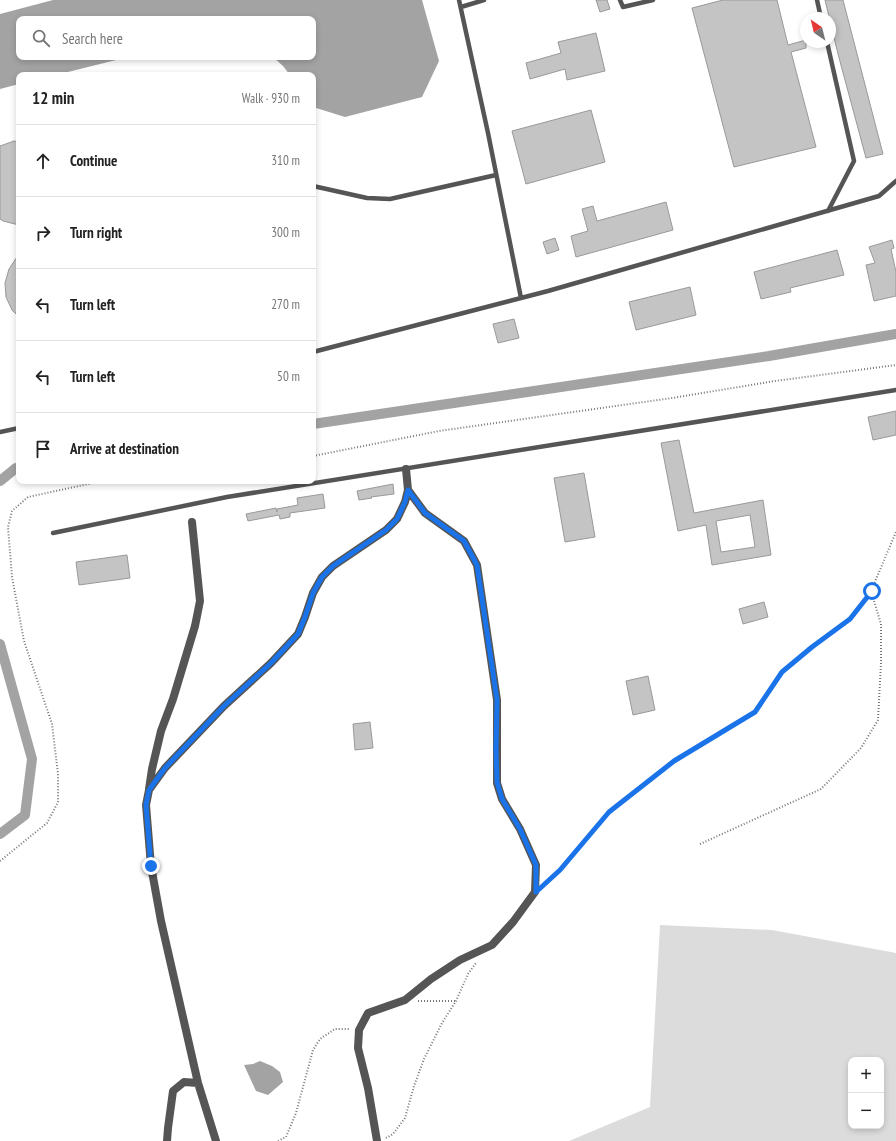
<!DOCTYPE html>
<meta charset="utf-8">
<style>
body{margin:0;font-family:"PT Sans Narrow",sans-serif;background:#f2f2f2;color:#222}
.controls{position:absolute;right:12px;bottom:12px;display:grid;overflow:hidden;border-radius:8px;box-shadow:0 2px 6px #0003}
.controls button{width:36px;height:36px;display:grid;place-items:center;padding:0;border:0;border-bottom:1px solid #e0e0e0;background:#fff;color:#222;font:20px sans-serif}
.compass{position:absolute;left:800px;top:12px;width:36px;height:36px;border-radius:50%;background:#fff;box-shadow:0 2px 6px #0003;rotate:325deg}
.stop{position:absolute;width:12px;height:12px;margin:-9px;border:3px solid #1a73e8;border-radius:50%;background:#fff}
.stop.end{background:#1a73e8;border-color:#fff;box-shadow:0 1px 4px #0008}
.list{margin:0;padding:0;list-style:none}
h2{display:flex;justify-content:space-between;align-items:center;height:52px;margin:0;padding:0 16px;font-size:17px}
h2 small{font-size:13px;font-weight:400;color:#767676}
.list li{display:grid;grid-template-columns:26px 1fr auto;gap:12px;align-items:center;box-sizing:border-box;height:72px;padding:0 16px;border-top:1px solid #e0e0e0}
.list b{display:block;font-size:15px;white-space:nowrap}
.list em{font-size:13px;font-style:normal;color:#767676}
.icon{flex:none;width:22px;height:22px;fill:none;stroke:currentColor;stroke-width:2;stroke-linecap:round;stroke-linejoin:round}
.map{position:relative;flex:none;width:896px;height:1141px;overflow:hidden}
.search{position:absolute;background:#fff;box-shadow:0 2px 6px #0003;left:16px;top:16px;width:300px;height:44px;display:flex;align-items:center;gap:10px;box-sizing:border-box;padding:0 14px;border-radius:8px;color:#767676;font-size:15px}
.panel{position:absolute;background:#fff;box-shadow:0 2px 6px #0003;left:16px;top:72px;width:300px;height:412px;border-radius:8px}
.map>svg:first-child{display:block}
</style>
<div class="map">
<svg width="896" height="1141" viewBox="0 0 896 1141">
<rect width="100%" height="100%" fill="#fff"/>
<path fill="#dcdcdc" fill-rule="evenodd" d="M660 925 772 930 896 953V1141H569L650 1107ZM851 1060H881V1126H851Z"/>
<path fill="#a3a3a3" d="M53 0H422L439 61 422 97 345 117 313 107V75H290L283 66 273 57H313V19H19V57H128L56 75H19V84L0 89V14Z
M260 1061 272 1066 280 1072 283 1082 268 1095 256 1091 244 1065 253 1064Z"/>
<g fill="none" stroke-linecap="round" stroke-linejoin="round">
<path stroke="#a3a3a3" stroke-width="10" d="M313 424 769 356 896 334
M0 481 16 468H19
M0 644 32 759 25 815 0 834"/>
</g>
<path fill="#c4c4c4" stroke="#999" fill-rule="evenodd" d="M596 0H607L610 9 600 12Z
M723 0H777L788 45 806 40V48L791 52 816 147 734 167 692 8Z
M825 0H843L883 154 866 158 838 54Z
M596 33 605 71 567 80 565 69 530 79 526 63 561 53 558 42Z
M591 110 605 162 526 184 512 131Z
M14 141 19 142V225L3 221 0 219V146Z
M666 202 673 230 576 257 571 236 588 231 582 209 593 206 597 221Z
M555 238 559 250 547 254 543 242Z
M892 240 894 248 891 249 896 272V296L874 301 866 265 875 263 869 247Z
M837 250 844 275 790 288 791 292 761 299 754 272Z
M19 254V317L12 310 6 297 5 283 9 269Z
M690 287 696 315 636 330 629 302Z
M514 319 519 338 498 343 493 324Z
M896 411V435L873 440 868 417Z
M679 440 694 513 763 500 771 555 712 565 706 525 678 531 661 443ZM750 515 755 547 721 552 716 521Z
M584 473 595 537 565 542 554 478Z
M393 484 394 494 371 497 372 498 359 500 357 491Z
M323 494 325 508 290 513V517L280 519 279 515 248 521 246 514 276 508 277 512V509L298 505 297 498Z
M127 555 130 578 79 585 76 562Z
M764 602 768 617 743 624 739 609Z
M648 676 655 710 633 715 626 681Z
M370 722 373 748 355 750 353 724Z"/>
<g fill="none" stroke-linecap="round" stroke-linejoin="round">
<path stroke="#777" stroke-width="2" stroke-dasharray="1 2" stroke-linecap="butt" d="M313 456 439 431 672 398 775 381 896 365
M128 481 153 482 165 481
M700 844 821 789 861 748 878 720 881 663V624L871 591
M0 861 47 823 58 802V774L52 724 24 641 12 577 8 527 12 511 28 497 102 481
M544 884 560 871 609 812 674 761 755 712 782 672 812 647 850 619 871 591 896 532
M418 1001H456
M386 1138 393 1134 405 1118 414 1086 424 1059 442 1023 456 1001 468 974 476 963
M278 1141 286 1137 296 1113 313 1050 320 1039 335 1029H350"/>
<path stroke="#555" stroke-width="4.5" d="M459 0 488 133 521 298
M620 0 623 7 653 0
M817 0 821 18
M461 7 484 0
M827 42 854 161 828 211
M313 186 367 198 390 199 496 175
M313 352 548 291 879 196 896 181
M0 432 19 428
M53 533 227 497 896 390"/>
<path stroke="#555" stroke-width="8" d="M149 789 152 769 161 731 173 699 195 626 200 601 192 522
M167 1141 168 1128 173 1091 184 1082 198 1083
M216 1141 198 1083 161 921 151 866 146 805 149 790 165 768 224 706 271 663 298 634 305 617 313 593 322 577 333 566 386 530 397 519 405 502 408 490
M377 1141 368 1088 358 1048 359 1030 368 1013 405 1000 431 979 460 960 492 945 513 922 535 892 536 865 520 829 502 799 497 783V700L477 565 464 541 425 513 408 490 406 469"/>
</g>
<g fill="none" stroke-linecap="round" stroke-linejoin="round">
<path stroke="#1a73e8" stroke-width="5" d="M151 866 146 805 149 790 165 768 224 706 271 663 298 634 305 617 313 593 322 577 333 566 386 530 397 519 405 502 408 490 425 513 464 541 477 565 497 700 496 749 497 782 502 799 520 829 536 865V892L560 870 609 812 674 761 755 712 782 672 812 647 850 619 872 591"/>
</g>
</svg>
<div class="controls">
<button>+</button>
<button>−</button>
</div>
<svg class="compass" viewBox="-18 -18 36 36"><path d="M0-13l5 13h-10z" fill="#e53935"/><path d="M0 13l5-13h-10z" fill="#767676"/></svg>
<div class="stop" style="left:872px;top:591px"></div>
<div class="stop end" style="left:151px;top:866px"></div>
<div class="search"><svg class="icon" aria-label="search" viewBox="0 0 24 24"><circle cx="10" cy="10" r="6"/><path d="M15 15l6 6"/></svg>Search here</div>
<section class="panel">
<h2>12 min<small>Walk · 930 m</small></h2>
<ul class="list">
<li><svg class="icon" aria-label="ahead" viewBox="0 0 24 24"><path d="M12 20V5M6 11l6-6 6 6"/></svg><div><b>Continue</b></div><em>310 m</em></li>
<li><svg class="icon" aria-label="right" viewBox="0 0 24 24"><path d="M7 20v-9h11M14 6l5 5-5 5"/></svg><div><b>Turn right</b></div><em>300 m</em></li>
<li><svg class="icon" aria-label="left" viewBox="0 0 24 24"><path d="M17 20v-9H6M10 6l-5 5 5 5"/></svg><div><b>Turn left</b></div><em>270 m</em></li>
<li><svg class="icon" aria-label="left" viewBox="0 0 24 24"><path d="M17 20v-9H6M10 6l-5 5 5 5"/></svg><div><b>Turn left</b></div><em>50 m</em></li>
<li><svg class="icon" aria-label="arrive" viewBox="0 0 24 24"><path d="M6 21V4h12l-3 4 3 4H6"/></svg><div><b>Arrive at destination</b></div></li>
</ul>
</section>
</div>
